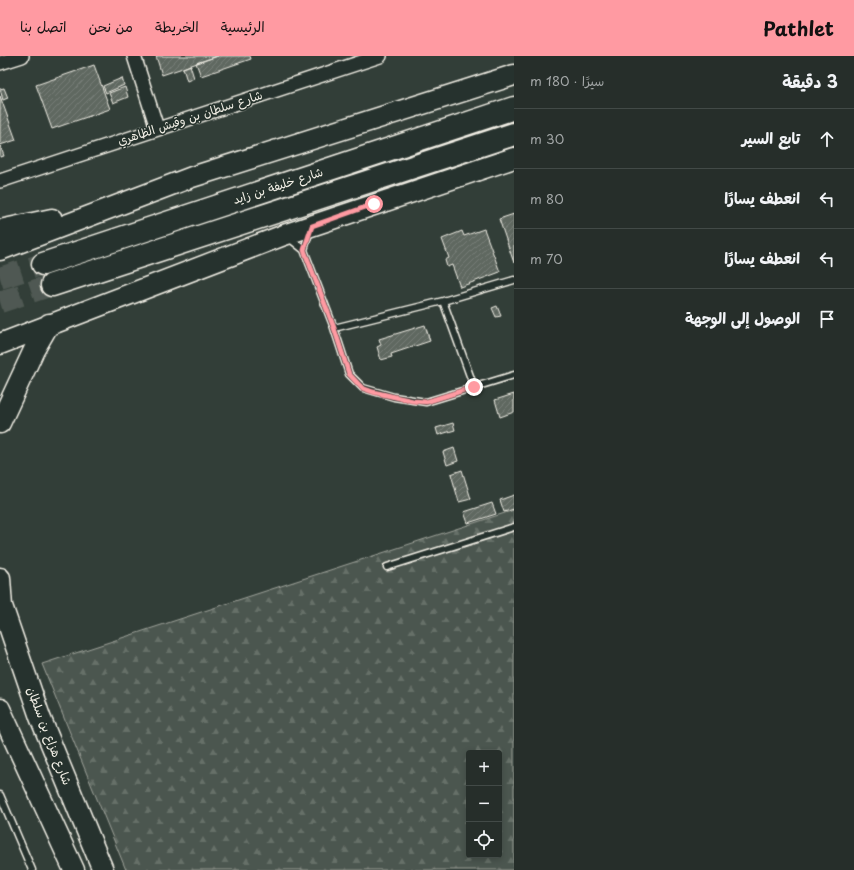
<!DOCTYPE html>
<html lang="ar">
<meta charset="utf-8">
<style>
body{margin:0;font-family:"Playpen Sans","Playpen Sans Arabic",sans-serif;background:#323a36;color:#f1f3f6;direction:rtl}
.controls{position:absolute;right:12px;bottom:12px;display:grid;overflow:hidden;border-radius:4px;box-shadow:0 2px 6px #0003}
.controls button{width:36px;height:36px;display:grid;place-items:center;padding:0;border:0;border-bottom:1px solid #424a47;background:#262e2a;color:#f1f3f6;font:20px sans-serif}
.stop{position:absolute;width:12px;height:12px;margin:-9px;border:3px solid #ff9aa2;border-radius:50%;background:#fff}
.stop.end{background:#ff9aa2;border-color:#fff;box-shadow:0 1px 4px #0008}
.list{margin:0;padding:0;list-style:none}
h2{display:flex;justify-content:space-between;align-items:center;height:52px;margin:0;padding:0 16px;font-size:17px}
h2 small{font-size:13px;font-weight:400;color:#a4a8a8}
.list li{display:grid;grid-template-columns:26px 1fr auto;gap:12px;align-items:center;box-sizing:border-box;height:60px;padding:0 16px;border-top:1px solid #424a47}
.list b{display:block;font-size:15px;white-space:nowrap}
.list em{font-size:13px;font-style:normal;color:#a4a8a8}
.icon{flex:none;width:22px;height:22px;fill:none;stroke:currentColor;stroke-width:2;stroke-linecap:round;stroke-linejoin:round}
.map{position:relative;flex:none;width:514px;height:814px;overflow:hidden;direction:ltr}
header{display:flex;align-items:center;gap:24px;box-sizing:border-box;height:56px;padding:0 20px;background:#ff9aa2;color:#111}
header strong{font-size:19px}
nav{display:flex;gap:22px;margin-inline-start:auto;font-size:14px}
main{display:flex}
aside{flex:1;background:#262e2a}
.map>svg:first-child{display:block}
</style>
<header>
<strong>Pathlet</strong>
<nav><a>الرئيسية</a><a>الخريطة</a><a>من نحن</a><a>اتصل بنا</a></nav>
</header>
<main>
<aside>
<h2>3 دقيقة<small>سيرًا · 180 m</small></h2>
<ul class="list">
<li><svg class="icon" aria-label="ahead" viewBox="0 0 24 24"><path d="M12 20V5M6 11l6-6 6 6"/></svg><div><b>تابع السير</b></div><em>30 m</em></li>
<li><svg class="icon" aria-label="left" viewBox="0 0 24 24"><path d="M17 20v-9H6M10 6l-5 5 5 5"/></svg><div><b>انعطف يسارًا</b></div><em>80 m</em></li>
<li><svg class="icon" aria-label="left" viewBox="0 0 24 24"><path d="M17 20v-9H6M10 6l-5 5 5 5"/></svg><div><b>انعطف يسارًا</b></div><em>70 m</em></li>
<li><svg class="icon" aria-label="arrive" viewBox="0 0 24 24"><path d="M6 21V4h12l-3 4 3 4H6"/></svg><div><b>الوصول إلى الوجهة</b></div></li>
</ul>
</aside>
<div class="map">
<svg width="514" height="814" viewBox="0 0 514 814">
<defs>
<pattern id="forest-firs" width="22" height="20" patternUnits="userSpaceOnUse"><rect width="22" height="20" fill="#4c564f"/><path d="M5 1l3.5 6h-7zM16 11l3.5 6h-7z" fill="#666f68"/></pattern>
<pattern id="building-hatch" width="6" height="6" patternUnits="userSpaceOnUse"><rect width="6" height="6" fill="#5f6861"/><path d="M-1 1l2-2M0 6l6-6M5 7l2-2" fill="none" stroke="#777e78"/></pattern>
</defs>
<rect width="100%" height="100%" fill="#323e38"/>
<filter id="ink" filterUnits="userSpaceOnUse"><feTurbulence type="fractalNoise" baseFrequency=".025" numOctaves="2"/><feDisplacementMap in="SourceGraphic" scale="8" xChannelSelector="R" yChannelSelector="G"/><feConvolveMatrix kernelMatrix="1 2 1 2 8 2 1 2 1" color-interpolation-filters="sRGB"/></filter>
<g filter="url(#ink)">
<path fill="url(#forest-firs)" stroke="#a0a49c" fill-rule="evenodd" d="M514 454V814H126L42 608ZM469 697H499V799H469Z"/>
<path fill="url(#building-hatch)" stroke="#f4f1e8" d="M156 0H218L162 19Z
M218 0H250L251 3 201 20 196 7Z
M94 9 110 53 52 73 36 29Z
M190 9 194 22 187 25 183 12Z
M122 22 124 29 106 37 103 30Z
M125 31 128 41 113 47 109 37Z
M4 32 8 42 3 44 0 33Z
M0 40 16 84 0 89 4 100 0 101Z
M514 158V207L499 163Z
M484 173 500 216 460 231 452 209 447 211 445 204 449 202 442 183 462 175 464 180Z
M497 250 501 260 496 261 492 252Z
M425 269 430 285 391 298 392 301 381 304 377 291 381 289 379 283Z
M514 338V356L500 361 495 344Z
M453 367 455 374 438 379 436 372Z
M454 392 458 405 447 409 443 396Z
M462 414 471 443 459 446 451 418Z
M514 439V453L504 456 500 444Z
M492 447 496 458 468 467 464 456Z"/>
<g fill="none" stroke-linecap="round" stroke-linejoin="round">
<path stroke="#4f5952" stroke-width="22" stroke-dasharray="22 11" stroke-linecap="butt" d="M0 222 43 208
M0 246 52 229"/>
<defs>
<path id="lane" d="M289 182 304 194 334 272 349 318 363 332 394 341 426 346 514 319
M304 194 310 174
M443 245 474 331
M334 272 443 245 514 224
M387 511 514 471
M0 739 32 814"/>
<path id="street" d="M134 0 157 72
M0 7 22 0
M0 125 380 0"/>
<path id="primary" d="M0 174 52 163
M0 194 192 121 514 19
M0 288 284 179 514 102
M0 367 34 294 49 268
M0 522 2 551
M0 544 40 661 103 814
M0 653 74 814"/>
<path id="highway" d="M43 208 514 52
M52 229 514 78"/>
</defs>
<use href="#lane" stroke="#f4f1e8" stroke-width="9"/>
<use href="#street" stroke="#f4f1e8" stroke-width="16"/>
<use href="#primary" stroke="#f4f1e8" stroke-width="23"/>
<use href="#highway" stroke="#f4f1e8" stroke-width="25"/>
<use href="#lane" stroke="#26332d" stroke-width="6"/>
<use href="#street" stroke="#26332d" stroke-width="13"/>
<use href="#primary" stroke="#26332d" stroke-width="20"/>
<use href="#highway" stroke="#26332d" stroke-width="22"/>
</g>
</g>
<g fill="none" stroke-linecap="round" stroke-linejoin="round" filter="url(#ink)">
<path stroke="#ff9aa2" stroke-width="5" d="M374 148 312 170 304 194 334 272 349 318 362 332 373 336 413 345 426 346 474 331"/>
</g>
<g text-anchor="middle" stroke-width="3" stroke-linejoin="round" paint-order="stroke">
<g font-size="12" fill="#f4f1e8" stroke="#26332d">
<text transform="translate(190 62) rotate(-18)" y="4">شارع سلطان بن وقيش الظاهري</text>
<text transform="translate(278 130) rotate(-18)" y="4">شارع خليفة بن زايد</text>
<text transform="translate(49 680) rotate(69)" y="4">شارع هزاع بن سلطان</text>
</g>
</g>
</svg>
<div class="controls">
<button>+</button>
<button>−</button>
<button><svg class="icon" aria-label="locate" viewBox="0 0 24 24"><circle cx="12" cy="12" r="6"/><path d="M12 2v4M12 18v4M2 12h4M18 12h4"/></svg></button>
</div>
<div class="stop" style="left:374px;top:148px"></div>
<div class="stop end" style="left:474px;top:331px"></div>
</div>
</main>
